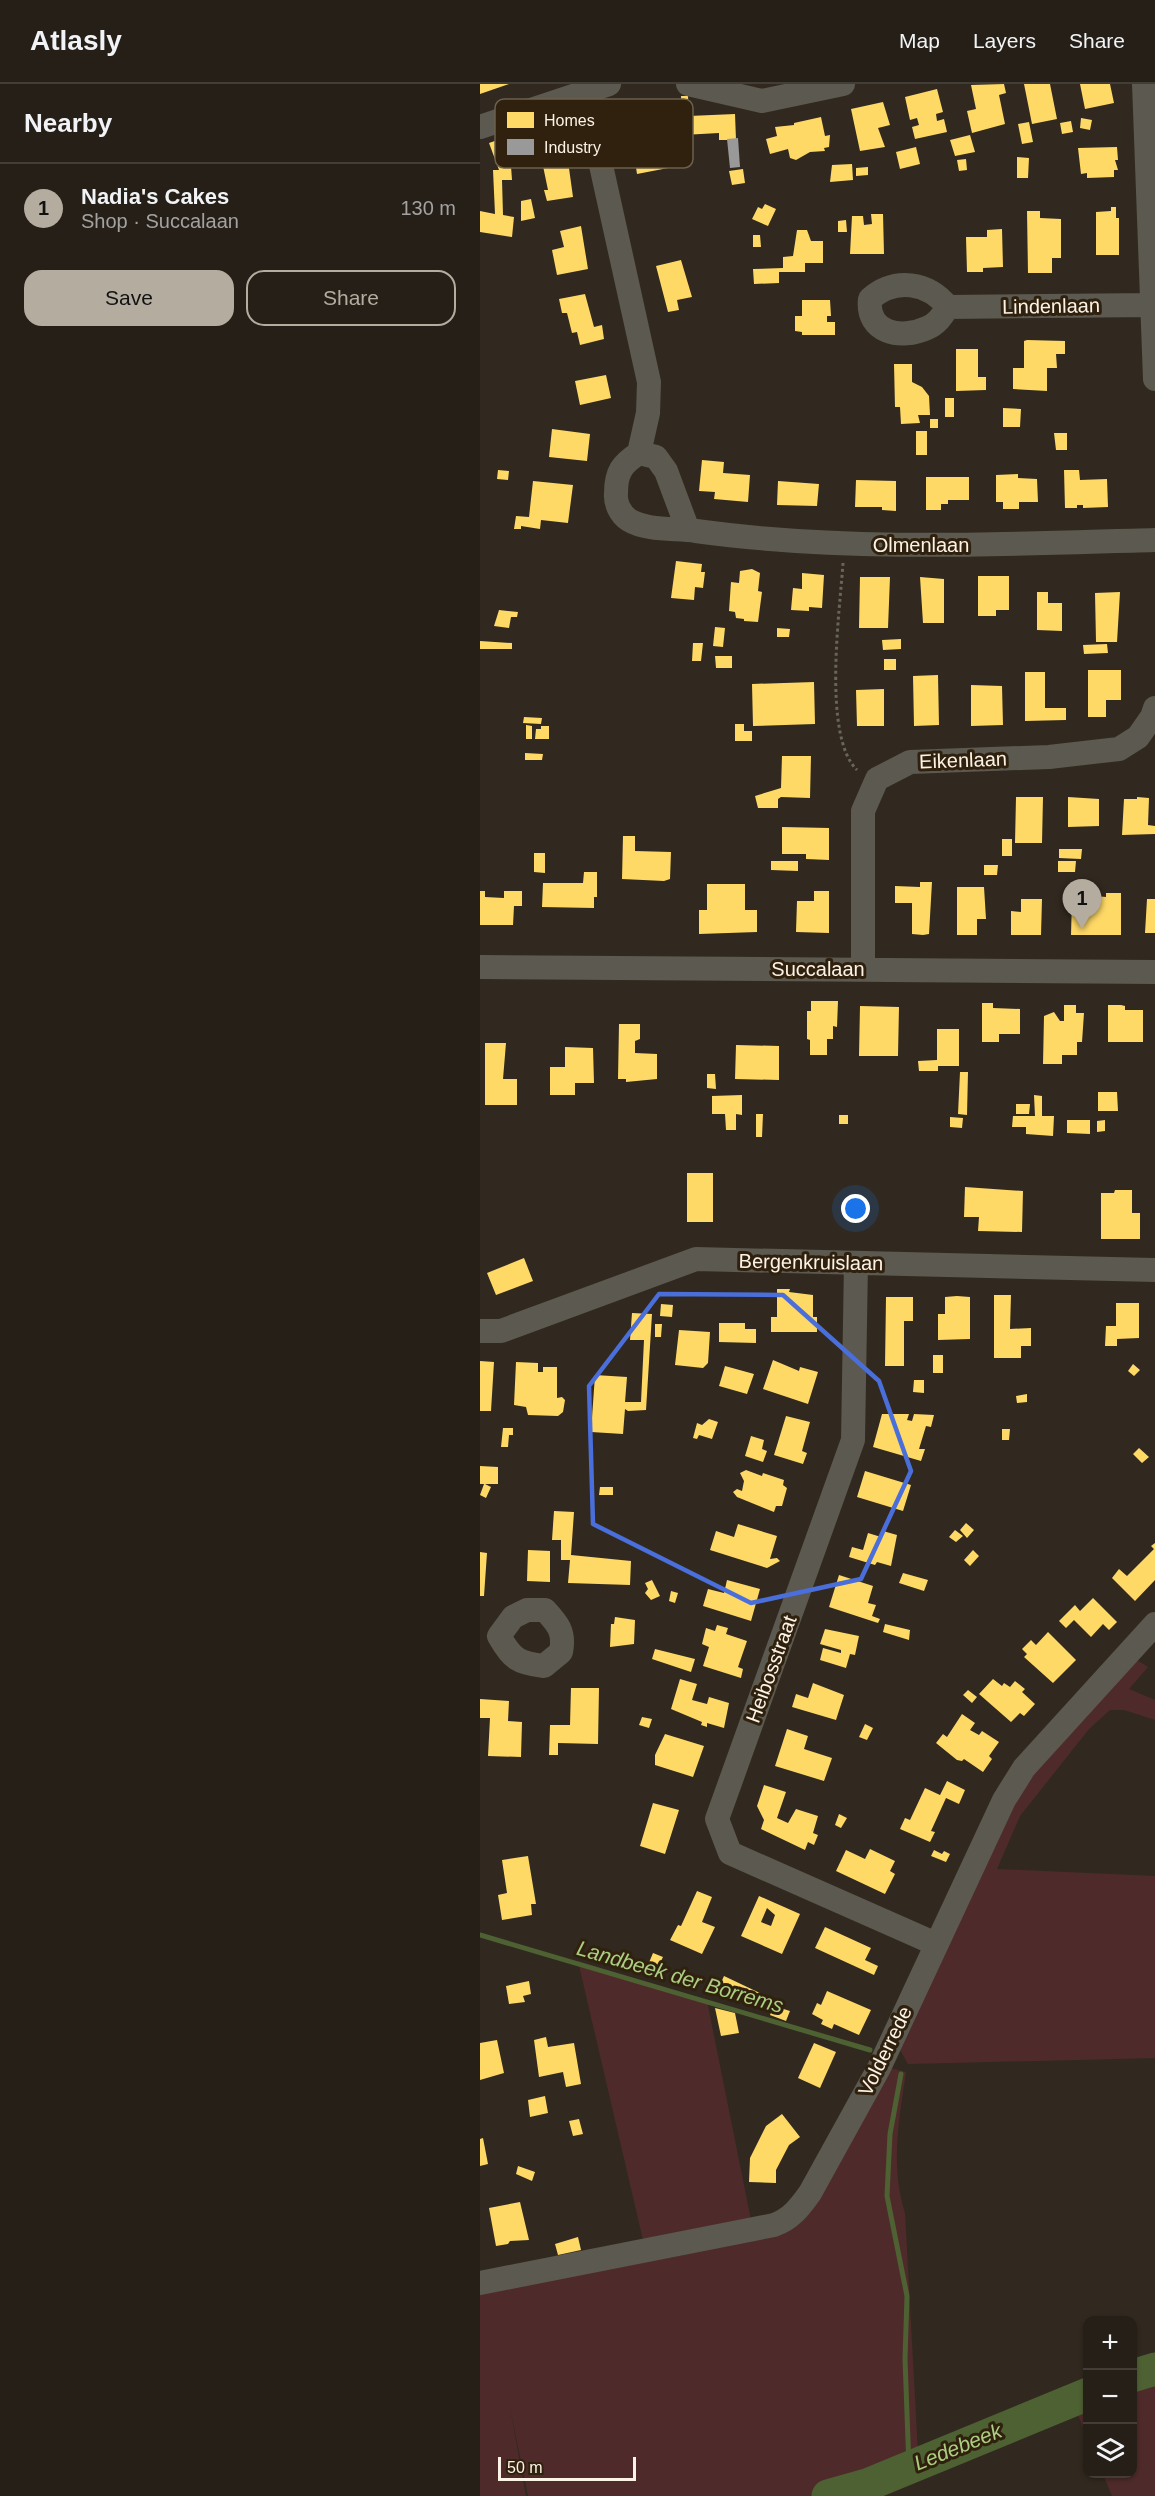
<!DOCTYPE html>
<meta charset="utf-8">
<style>
body{margin:0;font-family:Helvetica,sans-serif;background:#2d2720;color:#f1f3f6}
.controls{position:absolute;right:18px;bottom:18px;display:grid;overflow:hidden;border-radius:12px;box-shadow:0 2px 4px #0004}
.controls button{width:54px;height:54px;display:grid;place-items:center;padding:0;border:0;border-bottom:2px solid #423d36;background:#251f17;color:#f1f3f6;font:30px sans-serif}
.scale{position:absolute;left:18px;bottom:15px;width:138px;box-sizing:border-box;padding-left:6px;border:3px solid #fcf2e6;border-top:0;font-size:16px;line-height:21px;white-space:nowrap;color:#fcf2e6;-webkit-text-stroke:4px #2f210d;paint-order:stroke}
.you{position:absolute;left:376px;top:1125px;width:21px;height:21px;margin:-15px;border:4px solid #fff;border-radius:50%;background:#1a73e8;box-shadow:0 0 0 9px #1a73e833}
.badge{display:grid;place-items:center;width:39px;height:39px;border-radius:50%;background:#b5aca0;color:#111;font-size:20px;font-weight:700}
.pin{position:absolute;translate:-50% -50px;filter:drop-shadow(0 2px 3px #0008)}
.pin::after{content:'';position:absolute;top:32px;width:21px;height:18px;background:inherit;clip-path:polygon(0 0,100% 0,50% 100%)}
.list{margin:0;padding:0;list-style:none}
h2{display:flex;justify-content:space-between;align-items:center;height:78px;margin:0;padding:0 24px;font-size:26px}
h2 small{font-size:20px;font-weight:400;color:#a3a2a1}
.list li{display:grid;grid-template-columns:39px 1fr auto;gap:18px;align-items:center;box-sizing:border-box;height:90px;padding:0 24px;border-top:2px solid #423d36}
.list b{display:block;font-size:22px;white-space:nowrap}
.list p{margin:0;font-size:20px;white-space:nowrap;color:#a3a2a1}
.list em{font-size:20px;font-style:normal;color:#a3a2a1}
.actions{display:flex;gap:12px;padding:18px 24px}
.actions a{flex:1;padding:14px 0;border:2px solid #b5aca0;border-radius:18px;text-align:center;font-size:21px;color:#b5aca0}
.actions .main{background:#b5aca0;color:#111}
.icon{flex:none;width:33px;height:33px;fill:none;stroke:currentColor;stroke-width:2;stroke-linecap:round;stroke-linejoin:round}
.map{position:relative;flex:none;width:675px;height:2412px;overflow:hidden}
header{display:flex;align-items:center;gap:36px;box-sizing:border-box;height:84px;padding:0 30px;background:#251f17;border-bottom:2px solid #423d36}
header strong{font-size:28px}
nav{display:flex;gap:33px;margin-inline-start:auto;font-size:21px}
main{display:flex}
aside{flex:1;background:#251f17}
.map>svg:first-child{display:block}
</style>
<header>
<strong>Atlasly</strong>
<nav><a>Map</a><a>Layers</a><a>Share</a></nav>
</header>
<main>
<aside>
<h2>Nearby<small></small></h2>
<ul class="list">
<li><span class="badge">1</span><div><b>Nadia's Cakes</b><p>Shop · Succalaan</p></div><em>130 m</em></li>
</ul>
<div class="actions"><a class="main">Save</a><a>Share</a></div>
</aside>
<div class="map">
<svg width="675" height="2412" viewBox="0 0 675 2412">
<rect width="100%" height="100%" fill="#31291f"/>
<path fill="#4e2b2a" d="M652 1573 668 1583 649 1605 675 1616V1636L644 1626H630L609 1645 540 1732 517 1785 675 1792V1974L428 1980 418 1962 527 1720Z
M98 1877 227 1917 271 2136 163 2156Z
M410 1984 426 1988C419 2036 410 2082 425 2129L439 2388 382 2412H48L30 2323 46 2412H0V2209L284 2154Z
M675 2291V2412H632L623 2390H652L653 2298Z
M607 2316V2353L594 2321Z"/>
<path fill="#ffd966" fill-rule="evenodd" d="M0 0H29L0 10Z
M524 0 526 9 519 11 525 40 492 49 487 27 496 25 491 1Z
M544 0H570L577 35 552 40Z
M600 0H630L634 19 605 25Z
M457 5 463 28 456 30 457 37 464 35 467 48 435 55 432 43 439 41 437 34 430 36 425 13Z
M201 12H208L209 32 255 30 256 56H239V49L203 51Z
M403 18 410 41 398 44 405 63 380 67 371 25Z
M341 33 345 52 350 51 349 63 344 64 345 67 330 68 316 76 310 74 308 65 290 70 286 55 297 52 295 43 314 41V39Z
M601 34 612 36 610 46 600 44Z
M591 37 593 48 582 50 580 39Z
M549 38 553 58 542 60 538 40Z
M177 41 178 45 181 44 188 84 157 90 155 77 162 76 157 49Z
M490 51 495 68 475 72 470 56Z
M26 53 34 81 31 82 32 96H22L23 131 34 133 32 153 0 148V127L15 130 13 86H19L9 59Z
M436 63 440 80 420 85 416 68Z
M637 63 638 76H635L638 86H634V93L607 94V89L601 90 598 64Z
M537 73 549 74 548 94H537Z
M486 75 487 86 479 87 477 76Z
M88 77 93 113 67 117 64 106H68L63 82Z
M372 80 373 96 350 98 352 81Z
M388 83V91L376 92V84Z
M263 85 265 99 252 101 249 87Z
M51 115 55 134 41 137V117Z
M285 120 296 125 288 142 272 135 278 123 282 125Z
M631 123H636V134H639V171H616V128L631 127Z
M547 127H560V134L581 135V174H572V189H548Z
M391 130H403L404 170H370L372 132H383L384 141 392 140Z
M366 136 367 148H358V137Z
M101 142 108 185 77 191 72 166 84 163 80 147Z
M522 145 523 183 503 184V188H487L486 153H507V146Z
M317 146H327L331 157H343V179H325V188H299V199L274 200 273 185 303 184V173L313 172Z
M273 151H280L281 163H273Z
M201 176 212 213 197 216 199 226 188 228 176 182Z
M105 210 114 243 122 241 124 255 100 261 97 248 92 249 87 229H82L79 215Z
M322 216H350L351 232H347V238H355V251H322V248L315 247V232H322Z
M547 256 585 257V270H576L577 284H567V307L533 305V284H544V257Z
M476 265H498V293H506V306L476 307Z
M414 280H432V298L442 303 449 312 450 331H438L440 339 421 340 420 323H415Z
M126 291 131 314 100 321 95 297Z
M465 314H474V333H465Z
M523 324 541 325 540 343H523Z
M450 335H458V344H450Z
M72 345 110 350 107 377 69 373Z
M436 347H447V371H436Z
M574 349H587V366H576Z
M222 376 244 378 243 389 270 391 268 418 234 415 235 408 219 407Z
M18 386 29 387 28 396 17 395Z
M584 386H599L600 396 627 395 628 423 603 424V421H597V424H585Z
M538 390V394L557 395 558 418H539V425H523V418H516V391Z
M446 393H489V416H468V420H461V426H446Z
M376 396 416 397V427L402 426V423H375Z
M53 397 93 401 88 439 61 436 60 445 41 442V445H34L36 432 49 433Z
M298 397 339 400 337 422 297 421Z
M196 477 222 480 221 488H225L223 504 215 503 214 516 191 514Z
M272 485 280 489 278 507 282 508 278 538 264 537V535L256 534 255 528 249 527 251 498 259 499 260 487Z
M322 489 344 491 342 524 329 523V527L311 526 313 504 322 505Z
M498 492H529V526H516V532H498Z
M380 493H410L408 544H379Z
M440 493 464 495V539H443Z
M557 508H568V519H582V547L557 546Z
M640 508 637 558H616L615 509Z
M19 526 38 528 37 533H31L29 544 14 542Z
M235 543 245 544 243 563 233 562Z
M297 544 310 545 309 553H297Z
M421 555V565L403 566 402 556Z
M0 557 32 559V565H0Z
M213 559H223L221 577H212Z
M627 560 628 569 604 570 603 561Z
M235 572H252V584H236Z
M404 575H416V586H404Z
M608 586H641V616H626V633H608Z
M545 588H565V624H586V636L545 637Z
M458 591 459 641 434 642 433 592Z
M334 598 335 640 273 642 272 600Z
M491 601 522 602 523 641 491 642Z
M404 605V642H377L376 606Z
M44 633 62 634 61 640 43 639Z
M255 640H264V647H272V657H255Z
M46 641 52 642V655H46Z
M61 642H69V655H55L56 645H61Z
M45 669 63 670 62 676H45Z
M302 672H331L330 714 301 713 298 715V724H278L275 712 301 704Z
M536 713H563L562 759H535Z
M588 713 619 715V742L588 743Z
M657 713 669 714 668 741 675 742V750L642 751 644 715H657Z
M302 743 349 744V776L326 775V770H302Z
M143 752H155V767L191 768 190 795 184 797 142 795Z
M522 755H532V772H522Z
M579 765H602L601 775 579 774Z
M54 769H65V789L54 788Z
M291 777H318V787L291 786Z
M578 777H596L595 788H578Z
M504 781H518L517 791H504Z
M104 788H117V813H114V824L62 823 63 799H103Z
M440 798H452L449 850 443 851 432 850V819H415V802L440 803Z
M227 800H265V826H277V848L219 850V826H227Z
M477 803H504L506 835H497V851H477Z
M0 807H5V813L24 814V807H42V822H34L33 841H0Z
M334 807H349V849L316 848 317 817H334Z
M626 809H641V851H591L592 815 616 816V812L626 813Z
M541 815H562L561 851H531V827L541 828Z
M667 815H675V849H665Z
M331 917H358L357 943 353 942V955H347V971H330V956L327 955V927H331Z
M502 919H513V924L540 925V950H519V958H502Z
M584 921H596V929H604L602 958H597V971H582V980H563L564 932 574 928 580 937H584Z
M628 921H641L645 922V926H663V958H628Z
M380 922 419 923 418 972H379Z
M139 940H160V955L155 957V969L177 970V995L146 998V995H138Z
M457 945H479V982H458V987H439L438 977 457 976Z
M5 959H26L23 995H37V1021H5Z
M256 961 299 962V996L255 995Z
M85 963 113 964 114 999H95V1011H70V983H85Z
M480 988H488L487 1031 478 1030Z
M227 990H235L236 1005 227 1004Z
M618 1008H637L638 1027H618Z
M262 1011V1031L256 1030V1046H246L245 1030H232V1012Z
M554 1011 562 1012V1032H574L573 1052 546 1050V1043H532L533 1032H555Z
M536 1020H550L549 1030H536Z
M276 1030H283L282 1053H276Z
M359 1031H368V1040H359Z
M470 1033 483 1034 482 1044 470 1043Z
M587 1036H610V1050L587 1049Z
M625 1036V1047L617 1048V1037Z
M207 1089H233V1138H207Z
M485 1103 543 1107 542 1148 498 1147 499 1133H484Z
M635 1106H652V1129H660V1155H621V1109H634Z
M44 1174 53 1197 16 1211 7 1189Z
M297 1205H310L309 1208 333 1211V1233H337V1248H291V1233H297Z
M514 1211H531L530 1245 551 1244V1262H541V1274H514Z
M477 1212 490 1213V1255L458 1256V1230H465V1213Z
M406 1213H433V1237H424V1282H405Z
M636 1219H659V1254L637 1255V1262H625L626 1242H636Z
M181 1220 193 1221 192 1233 180 1232Z
M152 1229 172 1230 166 1326 148 1327 145 1325 143 1350 111 1348 115 1291 147 1293 145 1318H161L164 1256H150Z
M239 1239H265V1245H276V1259L239 1258Z
M175 1240H182L181 1253H175Z
M199 1246 230 1248 228 1279 223 1284 195 1281Z
M453 1271H463V1289H453Z
M293 1276 319 1287 320 1283 338 1288 328 1320 283 1305Z
M0 1277 14 1278 11 1327H0Z
M36 1278 58 1279V1288H63V1283H77V1314L82 1313 85 1316 83 1328 78 1332 48 1331 46 1323 34 1321Z
M653 1280 660 1286 654 1292 648 1287Z
M245 1282 274 1290 267 1310 239 1302Z
M434 1296H444V1309L433 1308Z
M547 1310V1318L537 1319 536 1312Z
M402 1330H429L427 1336 432 1337 434 1330 454 1331 451 1343 446 1342 439 1365H445L441 1377 393 1363Z
M306 1332 330 1338 322 1367 327 1369 323 1380 294 1371Z
M229 1335 238 1338 232 1355 219 1351 217 1355 213 1354 217 1339 222 1341Z
M23 1344H33V1351H29L28 1363H21Z
M522 1345H530L529 1356H522Z
M271 1352 284 1356 282 1365 287 1367 283 1378 265 1372Z
M659 1364 669 1373 662 1379 653 1370Z
M0 1382 18 1383V1400H5L11 1403 6 1414 0 1411 4 1400H0Z
M266 1386 282 1392 283 1389 304 1396 303 1401 307 1404 302 1422H296L294 1428 257 1413 253 1408 257 1405 262 1407 264 1397 260 1389Z
M385 1387 431 1401 423 1427 377 1413Z
M120 1403H133V1411H119Z
M74 1427 94 1428 91 1471 151 1477 150 1501 88 1499 90 1476H81V1456H72Z
M486 1439 494 1446 487 1454 480 1446Z
M258 1440 297 1452 290 1475 297 1474 300 1477 287 1484 230 1466 236 1447 254 1453Z
M475 1446 483 1452 476 1458 469 1453Z
M403 1447 417 1451 411 1482 397 1478 395 1481 369 1473 372 1463 383 1466 388 1449 401 1453Z
M675 1459V1496L655 1517 632 1494 639 1485 647 1492 674 1465 671 1462Z
M48 1466 70 1467V1498L47 1497Z
M493 1466 499 1472 490 1482 484 1476Z
M0 1468 7 1469 4 1512H0Z
M423 1489 448 1496 444 1507 419 1499Z
M359 1491 393 1502 388 1519 396 1521 392 1532 400 1535 398 1539 349 1523Z
M172 1496 180 1512 171 1516 165 1509 168 1505 165 1499Z
M247 1496 280 1505 271 1537 223 1522 228 1505 244 1509Z
M191 1507 198 1509 195 1519 189 1517Z
M613 1514 637 1538 629 1546 623 1540 611 1553 594 1536 586 1544 579 1537 595 1521 600 1527Z
M135 1533 155 1536 154 1560 130 1563 131 1540H134Z
M405 1540 430 1546 429 1556 403 1548Z
M237 1541 248 1544 246 1550 267 1557 258 1583 263 1585 261 1594 223 1582 229 1563 222 1560 226 1544 235 1547Z
M345 1545 379 1552 375 1571 370 1570 366 1584 340 1576 343 1564 361 1569V1566L340 1560Z
M568 1548 596 1576 573 1599 544 1573 547 1570 542 1565 551 1556 556 1561Z
M175 1565 215 1575 211 1588 172 1575Z
M200 1595 217 1600 212 1616 227 1620 229 1613 249 1619 244 1644 227 1639V1643L221 1641 222 1638 191 1625Z
M513 1595 522 1602 524 1599 530 1603 535 1597 545 1605 542 1608 555 1620 544 1632 540 1629 531 1638 499 1610Z
M333 1599 364 1611 356 1636 312 1623 316 1610 328 1614Z
M91 1604H119L118 1660 78 1659V1671H69L70 1641H90Z
M488 1606 497 1613 492 1619 483 1611Z
M0 1615 29 1617 28 1637 42 1638 41 1673 8 1672 10 1634H0Z
M482 1630 495 1639 490 1646 499 1651 502 1647 519 1658 509 1672 512 1675 503 1688 484 1675 482 1677 477 1676 456 1659 463 1650 467 1653Z
M162 1633 172 1635 169 1644 159 1641Z
M385 1640 393 1644 387 1656 379 1653Z
M307 1645 328 1652 324 1665 352 1674 344 1697 295 1682Z
M185 1650 224 1662 213 1693 175 1681V1671Z
M467 1697 485 1706 479 1720 466 1714 451 1747 455 1748 450 1758 420 1745 425 1734 430 1736 445 1704 460 1711Z
M284 1701 306 1708 297 1734 308 1739 316 1725 338 1732 333 1749 338 1751 334 1761 328 1758 325 1766 281 1745 284 1736 277 1722Z
M173 1719 199 1726 185 1770 160 1762Z
M359 1730 367 1734 361 1744 355 1741Z
M390 1765 415 1777 410 1787 415 1790 405 1810 356 1787 366 1766 385 1775Z
M454 1766 462 1770 464 1767 470 1770 466 1778 451 1772Z
M48 1772 56 1820H51L52 1831 22 1836 18 1811 27 1809 22 1776Z
M217 1807 232 1813 222 1838 235 1843 222 1870 190 1856 198 1841 201 1842Z
M279 1812 320 1830 302 1870 261 1852ZM287 1824 295 1831 291 1842 281 1838Z
M345 1843 391 1864 385 1876 398 1882 394 1891 335 1864Z
M173 1869 183 1873 177 1885 168 1881Z
M244 1892 284 1911 280 1921 239 1903Z
M49 1897 51 1910 43 1912 45 1918 29 1920 26 1902Z
M347 1907 391 1926 379 1951 354 1940 352 1945 341 1940 343 1936 332 1930 337 1919 341 1921Z
M294 1922 310 1927 306 1937 290 1931Z
M235 1924 255 1929 259 1949 241 1952Z
M66 1953 68 1963 94 1959 101 2000 86 2003 83 1988 59 1993 54 1956Z
M17 1956 24 1989 0 1996V1959Z
M334 1959 356 1968 340 2004 318 1994Z
M65 2012 68 2029 50 2033 48 2016Z
M302 2030 320 2053 309 2061 296 2086V2099L269 2098 270 2074 286 2042Z
M99 2035 103 2050 93 2052 89 2037Z
M3 2054 8 2080 0 2082V2055Z
M38 2082 55 2088 52 2097 36 2090Z
M40 2118 49 2156 30 2157 28 2160 16 2162 9 2124Z
M98 2153 101 2166 78 2171 75 2160Z"/>
<path fill="#999" d="M258 54 260 83 250 84 247 55Z"/>
<g fill="none" stroke-linecap="round" stroke-linejoin="round">
<path stroke="#4e6133" stroke-width="5" d="M0 1851 390 1966
M421 1990 410 2050 407 2112 427 2212 425 2275 429 2384"/>
<path stroke="#4e6133" stroke-width="33" d="M652 2292 675 2285
M348 2412 387 2401 608 2310"/>
<path stroke="#68655e" stroke-width="3" stroke-dasharray="3 3" stroke-linecap="butt" d="M363 479C360 526 342 652 377 686"/>
<path stroke="#5b5950" stroke-width="24" d="M208 0 282 17 363 0
M664 0 675 295
M105 9 169 298 168 329 159 369
M0 43 129 0
M468 223C462 232 457 240 447 244 421 256 386 249 390 215 415 193 448 198 468 223L674 221
M208 446 186 387 176 373 159 369C142 380 136 388 136 409 135 419 140 430 149 436 167 447 195 444 216 447 368 468 522 460 675 456
M0 883 675 888
M383 886V727L397 695 430 678 569 673 639 665 658 653 672 633 675 624
M376 1179 373 1356 237 1735 250 1769 456 1860
M0 1247H21L216 1175 675 1186
M47 1526H65C78 1540 85 1548 81 1568L64 1582C38 1579 32 1575 19 1552L33 1533Z
M0 2199 294 2141C311 2135 320 2123 330 2109L399 1984 524 1716 544 1684 675 1540"/>
</g>
<path fill="none" stroke="#4a6fdb" stroke-width="4.5" stroke-linejoin="round" d="M179 1210 303 1211 399 1297 431 1387 381 1495 271 1519 113 1440 109 1302Z"/>
<g text-anchor="middle" stroke-width="6" stroke-linejoin="round" paint-order="stroke">
<g font-size="20" fill="#fcf2e6" stroke="#2f210d">
<text transform="translate(571 222) rotate(-1)" y="7">Lindenlaan</text>
<text x="441" y="468">Olmenlaan</text>
<text transform="translate(483 676) rotate(-2)" y="7">Eikenlaan</text>
<text x="338" y="892">Succalaan</text>
<text transform="translate(331 1178) rotate(1)" y="7">Bergenkruislaan</text>
<text transform="translate(291 1585) rotate(-70)" y="7">Heibosstraat</text>
<text transform="translate(405 1967) rotate(-64)" y="7">Volderrede</text>
</g>
<g font-size="21" font-style="italic" fill="#acce82" stroke="#2f210d">
<text transform="translate(200 1893) rotate(16)" y="7">Landbeek der Borrems</text>
<text transform="translate(478 2363) rotate(-22)" y="7">Ledebeek</text>
</g>
</g>
<rect x="15" y="15" width="198" height="69" rx="9" fill="#2f210d" stroke="#6c604e" stroke-width="1.5"/>
<rect x="27" y="28" width="27" height="16" fill="#ffd966"/>
<rect x="27" y="55" width="27" height="16" fill="#999"/>
<g font-size="16" fill="#fcf2e6">
<text x="64" y="42">Homes</text>
<text x="64" y="69">Industry</text>
</g>
</svg>
<div class="controls">
<button>+</button>
<button>−</button>
<button><svg class="icon" aria-label="layers" viewBox="0 0 24 24"><path d="M12 4l9 5-9 5-9-5zM3 14l9 5 9-5"/></svg></button>
</div>
<div class="scale">50 m</div>
<div class="you"></div>
<div class="pin badge" style="left:602px;top:845px">1</div>
</div>
</main>
